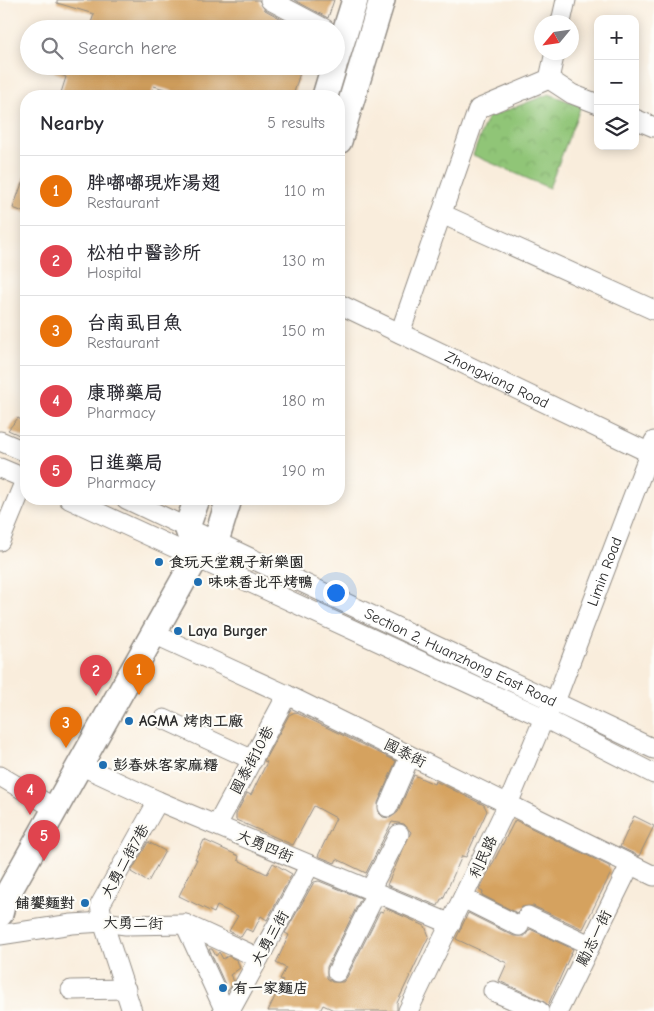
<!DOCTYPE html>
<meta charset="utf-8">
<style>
body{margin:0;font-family:"Comic Neue","LXGW WenKai TC",sans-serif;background:#f7f7f7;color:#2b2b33}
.controls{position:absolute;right:15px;top:15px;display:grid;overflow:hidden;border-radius:10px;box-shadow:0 2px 12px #0003}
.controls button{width:45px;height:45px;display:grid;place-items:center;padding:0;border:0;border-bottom:1px solid #e1e1e2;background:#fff;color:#2b2b33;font:25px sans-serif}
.compass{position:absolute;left:534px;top:15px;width:45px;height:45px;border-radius:50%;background:#fff;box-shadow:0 2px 12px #0003;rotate:241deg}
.you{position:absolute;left:335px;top:592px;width:18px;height:18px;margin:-12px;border:4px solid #fff;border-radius:50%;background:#1a73e8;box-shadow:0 0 0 8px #1a73e833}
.badge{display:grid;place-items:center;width:32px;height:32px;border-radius:50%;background:#0b8043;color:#fff;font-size:16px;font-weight:700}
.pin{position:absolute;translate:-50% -41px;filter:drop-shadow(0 1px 2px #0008)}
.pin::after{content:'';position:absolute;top:26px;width:18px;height:15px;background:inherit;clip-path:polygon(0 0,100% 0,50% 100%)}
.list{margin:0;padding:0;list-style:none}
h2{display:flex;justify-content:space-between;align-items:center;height:65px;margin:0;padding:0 20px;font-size:21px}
h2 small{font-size:16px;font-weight:400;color:#7c7c81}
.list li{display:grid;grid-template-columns:32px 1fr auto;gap:15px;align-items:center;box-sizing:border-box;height:70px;padding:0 20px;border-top:1px solid #e1e1e2}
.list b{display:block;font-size:19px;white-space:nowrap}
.list p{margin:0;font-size:16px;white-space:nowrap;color:#7c7c81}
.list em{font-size:16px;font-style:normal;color:#7c7c81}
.icon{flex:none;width:28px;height:28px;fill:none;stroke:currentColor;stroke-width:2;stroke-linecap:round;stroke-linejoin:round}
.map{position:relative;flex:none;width:654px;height:1011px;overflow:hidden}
.search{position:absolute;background:#fff;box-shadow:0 2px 12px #0003;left:20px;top:20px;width:325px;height:55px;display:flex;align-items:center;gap:12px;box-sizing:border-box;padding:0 18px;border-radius:28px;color:#7c7c81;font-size:19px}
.panel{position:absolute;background:#fff;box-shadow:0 2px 12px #0003;left:20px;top:90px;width:325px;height:415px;border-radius:20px}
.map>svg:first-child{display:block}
</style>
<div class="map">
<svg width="654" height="1011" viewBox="0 0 654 1011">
<defs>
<pattern id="park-crowns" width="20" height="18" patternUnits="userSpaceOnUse" patternTransform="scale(1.25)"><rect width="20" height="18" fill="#90c577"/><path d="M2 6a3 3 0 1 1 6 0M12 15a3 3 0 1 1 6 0" fill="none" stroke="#7ca967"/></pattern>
</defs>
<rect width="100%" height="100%" fill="#fdfcf7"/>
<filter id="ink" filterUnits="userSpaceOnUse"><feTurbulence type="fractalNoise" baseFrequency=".02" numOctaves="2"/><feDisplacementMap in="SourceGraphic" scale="10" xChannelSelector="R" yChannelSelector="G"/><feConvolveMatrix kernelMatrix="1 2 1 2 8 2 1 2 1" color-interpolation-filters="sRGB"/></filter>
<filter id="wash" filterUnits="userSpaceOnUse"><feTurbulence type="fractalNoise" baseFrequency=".0096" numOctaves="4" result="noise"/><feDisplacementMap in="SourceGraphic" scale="20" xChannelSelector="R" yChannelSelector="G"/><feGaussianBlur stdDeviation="1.12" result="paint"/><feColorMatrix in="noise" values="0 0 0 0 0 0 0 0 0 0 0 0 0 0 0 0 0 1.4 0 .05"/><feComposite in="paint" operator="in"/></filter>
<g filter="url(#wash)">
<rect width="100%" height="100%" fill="#f9eddc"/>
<path fill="url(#park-crowns)" stroke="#5e7851" d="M549 94 581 106 549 188 473 155 487 118Z"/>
<g id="blocks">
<path fill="#d5a25e" d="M57 0H259L265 10 300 29H89L94 14 57 3Z
M294 0H334L328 18Z
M39 66H302L293 96H191L154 86 151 96H60L66 77Z
M25 175H26V213L13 208Z
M18 418 26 423V438L8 430Z
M295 712 396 761 378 803 379 813 383 817 390 818 398 812 414 775 434 784 435 781 484 805 487 811 466 857 462 856 443 899H441L438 906 387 885 411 832 404 824 392 822 366 873 337 859 335 863 318 856 336 818 314 806 293 845 236 820V814L247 793 251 795 267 762 264 761 289 715Z
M634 816 654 826 639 856 620 847Z
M515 820 609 866 611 873 583 929 533 906 522 907 517 913 482 895 483 892 479 890Z
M204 840 239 856 238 860 267 874 273 863 292 874 267 920 261 916 253 932 246 929 241 937 229 931 238 916 217 906 214 913 179 896 197 859H195Z
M148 842 165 851 148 882 131 872Z
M319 881 361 898 327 967V978L332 982H343L347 977 380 911 383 912 385 908 425 926 429 936 397 1003V1011H336L323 1005 320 1011H268L283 980 280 979 286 968 276 963 289 935 285 933 314 882Z
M468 913 514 936H525L530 929 573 949 548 1005 543 1001 499 981 507 963 456 939Z
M209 949H212L216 956 219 952 223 959 228 956 237 960 240 968 230 975 234 981 228 991Z"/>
</g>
</g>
<g filter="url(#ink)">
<use href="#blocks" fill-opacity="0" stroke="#928c84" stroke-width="1"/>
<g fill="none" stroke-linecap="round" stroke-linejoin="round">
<defs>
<g id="minor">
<path d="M270 0 325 29"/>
<path d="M561 22 566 0"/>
<path d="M549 79 572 94 598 104"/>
<path d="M635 119 654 127"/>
<path d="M442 214 654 310"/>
<path id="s1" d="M339 304 654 455"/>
<path d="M400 333 478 109 549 79 555 52"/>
<path d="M0 441 26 452"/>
<path d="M0 468 26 479"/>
<path d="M69 499 544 718 654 774"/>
<path id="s2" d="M126 499 654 749"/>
<path d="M0 541 26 478"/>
<path d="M154 634 287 695 654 876"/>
<path d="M164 719 253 760"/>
<path d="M80 765 158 801 451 924"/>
<path d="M0 776 56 809"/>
<path d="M388 807 410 756"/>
<path d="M217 825 287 695"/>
<path d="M370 890 399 834"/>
<path d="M463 898 519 926"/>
<path d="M528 916 590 945"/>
<path d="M185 924 225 1011"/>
<path d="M0 935 72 924 103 922 126 925 185 924 259 958"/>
<path d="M337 972 376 893"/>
<path d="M71 990 126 989"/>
<path d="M493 991 539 1011"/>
<path d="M132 1011 103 922 100 905 158 801"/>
<path d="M230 1011 310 865"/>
<path id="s3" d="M408 1011 508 804 544 718 555 702 654 441"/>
<path d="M558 1011 630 865"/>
</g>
<path id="major" d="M336 60 355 0
M325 96 334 66
M339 141 382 0
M197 556 187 527 197 499
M0 914 3 902 197 556 216 541 229 499"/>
</defs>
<use href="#minor" stroke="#928c84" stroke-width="21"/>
<use href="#major" stroke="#928c84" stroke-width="28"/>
<use href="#minor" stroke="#fff" stroke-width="19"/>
<use href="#major" stroke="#fff" stroke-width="25"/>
</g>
</g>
<g fill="#1f6fb2" stroke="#fdfcf7" stroke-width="2">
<circle cx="159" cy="562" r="5"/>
<circle cx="198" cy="582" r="5"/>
<circle cx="178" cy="631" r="5"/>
<circle cx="129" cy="721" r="5"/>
<circle cx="103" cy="765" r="5"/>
<circle cx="85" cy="903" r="5"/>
<circle cx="223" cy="988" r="5"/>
</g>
<g text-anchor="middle" stroke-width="4.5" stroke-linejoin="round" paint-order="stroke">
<g font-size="15" fill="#2b2b2b" stroke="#fdfcf7">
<text dy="5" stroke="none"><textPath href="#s1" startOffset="175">Zhongxiang Road</textPath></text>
<text dy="5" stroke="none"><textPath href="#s3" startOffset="482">Limin Road</textPath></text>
<text dy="5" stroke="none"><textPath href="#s2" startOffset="370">Section 2, Huanzhong East Road</textPath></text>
<text transform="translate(405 753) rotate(27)" y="5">國泰街</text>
<text transform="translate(252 760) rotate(-62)" y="5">國泰街10巷</text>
<text transform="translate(265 846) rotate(23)" y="5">大勇四街</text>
<text transform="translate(483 857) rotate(-65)" y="5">利民路</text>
<text transform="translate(125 861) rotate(-61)" y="5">大勇二街7巷</text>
<text transform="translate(133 923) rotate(1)" y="5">大勇二街</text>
<text transform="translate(270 938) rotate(-61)" y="5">大勇三街</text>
<text transform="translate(594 938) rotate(-64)" y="5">勵志一街</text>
</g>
<g font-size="15" font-weight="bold" fill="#2b2b2b" stroke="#fdfcf7" text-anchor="start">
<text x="169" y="567">食玩天堂親子新樂園</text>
<text x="208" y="587">味味香北平烤鴨</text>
<text x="188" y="636">Laya Burger</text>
<text x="139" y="726">AGMA 烤肉工廠</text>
<text x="113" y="770">彭春妹客家麻糬</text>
<text x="75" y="908" text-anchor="end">餔饗麵對</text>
<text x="233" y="993">有一家麵店</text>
</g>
</g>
</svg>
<div class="controls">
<button>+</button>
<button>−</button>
<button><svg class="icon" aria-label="layers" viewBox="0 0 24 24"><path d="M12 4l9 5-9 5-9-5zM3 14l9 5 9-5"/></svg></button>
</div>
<svg class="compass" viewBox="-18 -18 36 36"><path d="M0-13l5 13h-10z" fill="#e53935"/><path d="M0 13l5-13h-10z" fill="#7c7c81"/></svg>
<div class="you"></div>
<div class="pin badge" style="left:139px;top:695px;background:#e8710a">1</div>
<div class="pin badge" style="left:96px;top:696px;background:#e0444e">2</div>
<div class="pin badge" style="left:66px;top:748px;background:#e8710a">3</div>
<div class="pin badge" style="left:30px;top:815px;background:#e0444e">4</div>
<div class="pin badge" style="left:44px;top:861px;background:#e0444e">5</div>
<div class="search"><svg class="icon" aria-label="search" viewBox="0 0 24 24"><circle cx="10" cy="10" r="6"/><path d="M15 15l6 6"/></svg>Search here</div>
<section class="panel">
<h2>Nearby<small>5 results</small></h2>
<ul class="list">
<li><span class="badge" style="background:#e8710a">1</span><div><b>胖嘟嘟現炸湯翅</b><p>Restaurant</p></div><em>110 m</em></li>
<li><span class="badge" style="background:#e0444e">2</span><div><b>松柏中醫診所</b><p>Hospital</p></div><em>130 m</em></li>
<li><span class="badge" style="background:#e8710a">3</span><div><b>台南虱目魚</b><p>Restaurant</p></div><em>150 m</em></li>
<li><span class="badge" style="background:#e0444e">4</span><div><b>康聯藥局</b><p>Pharmacy</p></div><em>180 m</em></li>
<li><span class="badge" style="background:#e0444e">5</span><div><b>日進藥局</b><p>Pharmacy</p></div><em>190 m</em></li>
</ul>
</section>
</div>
